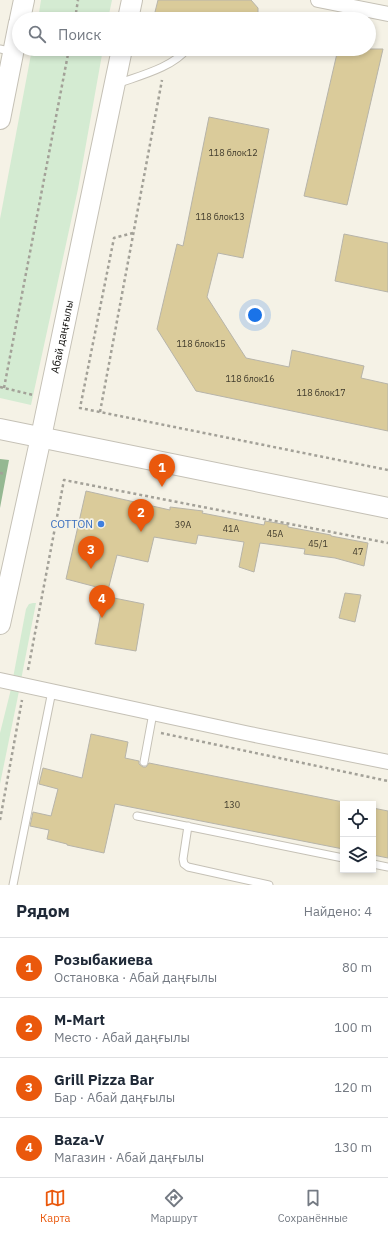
<!DOCTYPE html>
<html lang="ru">
<meta charset="utf-8">
<style>
body{margin:0;font-family:"IBM Plex Sans",sans-serif;background:#f6f6f7;color:#1f2937}
.controls{position:absolute;right:12px;bottom:12px;display:grid;overflow:hidden;border-radius:0px;box-shadow:0 2px 6px #0003}
.controls button{width:36px;height:36px;display:grid;place-items:center;padding:0;border:0;border-bottom:1px solid #e0e1e3;background:#fff;color:#1f2937;font:20px sans-serif}
.you{position:absolute;left:255px;top:315px;width:14px;height:14px;margin:-10px;border:3px solid #fff;border-radius:50%;background:#1a73e8;box-shadow:0 0 0 6px #1a73e833}
.badge{display:grid;place-items:center;width:26px;height:26px;border-radius:50%;background:#ea580c;color:#fff;font-size:13px;font-weight:700}
.pin{position:absolute;translate:-50% -33px;filter:drop-shadow(0 1px 2px #0008)}
.pin::after{content:'';position:absolute;top:21px;width:14px;height:12px;background:inherit;clip-path:polygon(0 0,100% 0,50% 100%)}
.list{margin:0;padding:0;list-style:none}
h2{display:flex;justify-content:space-between;align-items:center;height:52px;margin:0;padding:0 16px;font-size:17px}
h2 small{font-size:13px;font-weight:400;color:#747a83}
.list li{display:grid;grid-template-columns:26px 1fr auto;gap:12px;align-items:center;box-sizing:border-box;height:60px;padding:0 16px;border-top:1px solid #e0e1e3}
.list b{display:block;font-size:15px;white-space:nowrap}
.list p{margin:0;font-size:13px;white-space:nowrap;color:#747a83}
.list em{font-size:13px;font-style:normal;color:#747a83}
.icon{flex:none;width:22px;height:22px;fill:none;stroke:currentColor;stroke-width:2;stroke-linecap:round;stroke-linejoin:round}
.map{position:relative;flex:none;width:388px;height:885px;overflow:hidden}
.search{position:absolute;background:#fff;box-shadow:0 2px 6px #0003;left:12px;right:12px;top:12px;height:44px;display:flex;align-items:center;gap:10px;box-sizing:border-box;padding:0 14px;border-radius:22px;color:#747a83;font-size:15px}
.sheet{height:292px;background:#fff}
nav{display:flex;justify-content:space-around;align-items:center;box-sizing:border-box;height:56px;border-top:1px solid #e0e1e3;background:#fff;font-size:11px;color:#747a83}
nav a{display:grid;justify-items:center;gap:2px}
nav .on{color:#ea580c}
.map>svg:first-child{display:block}
</style>
<div class="map">
<svg width="388" height="885" viewBox="0 0 388 885">
<rect width="100%" height="100%" fill="#f5f2e6"/>
<path fill="#d4ebd2" d="M41 0H112L108 19H38Z
M32 49H103L78 189 31 405 0 398V219Z
M33 603H36L21 680 13 678 26 609 29 604Z
M11 689 19 691 0 784V733Z"/>
<path fill="#95b892" d="M0 459 9 460 0 508Z"/>
<path fill="#dacb9a" stroke="#b7b4a9" d="M158 0H251L258 8V19H156L155 12Z
M338 49H383L347 205 304 196Z
M209 117 269 129 243 258 218 253 207 297 246 358 289 367 292 350 364 366 361 378 388 384V431L196 391 157 329 177 244 183 246Z
M344 234 388 243V292L335 281Z
M86 491 170 510V507L203 511 202 513 264 525 265 521 288 525V527L331 535V536L368 543 364 566 335 558 304 554 305 549 260 543 254 572 239 567 244 542 198 535 196 544 154 537 148 562 117 555 108 590 66 579Z
M345 593 361 595 355 622 339 618Z
M104 596 144 604 136 651 95 644Z
M91 734 128 742 125 758 139 761V764L143 767H146L149 763 343 802V849L115 804 104 853 67 845V844L47 839 49 830 30 826 33 812 51 816 58 789 39 784 43 768 82 778Z
M373 808 388 811V858L373 855Z"/>
<g fill="none" stroke-linecap="round" stroke-linejoin="round">
<defs>
<path id="lane" d="M0 49 13 52
M117 84C138 76 172 68 187 49
M144 762 153 713
M137 816 343 858
M188 826 183 859 184 864 188 867 269 885
M373 864 388 867
M13 885 52 691"/>
<path id="street" d="M318 0 388 14
M0 680 250 734 388 762"/>
<g id="secondary">
<path d="M20 19 24 0"/>
<path d="M128 19 132 0"/>
<path d="M0 119 19 23"/>
<path d="M0 429 388 508"/>
<path id="s1" d="M0 624 41 437 122 49"/>
</g>
</defs>
<use href="#lane" stroke="#c5c1b6" stroke-width="9"/>
<use href="#street" stroke="#c5c1b6" stroke-width="16"/>
<use href="#secondary" stroke="#c5c1b6" stroke-width="22"/>
<path stroke="#a3a198" stroke-width="2.5" stroke-dasharray="3 3" stroke-linecap="butt" d="M75 19 78 0
M133 233 114 238 80 408 388 470
M0 387 33 395
M4 388 69 49
M100 412 162 80
M0 473 5 474
M28 670 64 480 388 543
M161 733 388 781
M0 820 22 700"/>
<use href="#lane" stroke="#fff" stroke-width="7"/>
<use href="#street" stroke="#fff" stroke-width="14"/>
<use href="#secondary" stroke="#fff" stroke-width="20"/>
</g>
<circle fill="#3f7fe0" stroke="#f5f2e6" stroke-width="1.5" cx="101" cy="524" r="4"/>
<g text-anchor="middle" stroke-width="3.5" stroke-linejoin="round" paint-order="stroke">
<g font-size="9" fill="#403b2c">
<text x="233" y="156">118 блок12</text>
<text x="220" y="220">118 блок13</text>
<text x="201" y="347">118 блок15</text>
<text x="250" y="382">118 блок16</text>
<text x="321" y="396">118 блок17</text>
<text x="183" y="528">39А</text>
<text x="231" y="532">41А</text>
<text x="275" y="537">45А</text>
<text x="318" y="547">45/1</text>
<text x="358" y="555">47</text>
<text x="232" y="808">130</text>
</g>
<g font-size="11" fill="#0c0b08" stroke="#f5f2e6">
<text dy="4" stroke="none"><textPath href="#s1" startOffset="294">Абай даңғылы</textPath></text>
</g>
<g font-size="11" fill="#366cbe" stroke="#f5f2e6" text-anchor="end">
<text x="93" y="528">COTTON</text>
</g>
</g>
</svg>
<div class="controls">
<button><svg class="icon" aria-label="locate" viewBox="0 0 24 24"><circle cx="12" cy="12" r="6"/><path d="M12 2v4M12 18v4M2 12h4M18 12h4"/></svg></button>
<button><svg class="icon" aria-label="layers" viewBox="0 0 24 24"><path d="M12 4l9 5-9 5-9-5zM3 14l9 5 9-5"/></svg></button>
</div>
<div class="you"></div>
<div class="pin badge" style="left:162px;top:487px">1</div>
<div class="pin badge" style="left:141px;top:532px">2</div>
<div class="pin badge" style="left:91px;top:569px">3</div>
<div class="pin badge" style="left:102px;top:618px">4</div>
<div class="search"><svg class="icon" aria-label="search" viewBox="0 0 24 24"><circle cx="10" cy="10" r="6"/><path d="M15 15l6 6"/></svg>Поиск</div>
</div>
<section class="sheet">
<h2>Рядом<small>Найдено: 4</small></h2>
<ul class="list">
<li><span class="badge">1</span><div><b>Розыбакиева</b><p>Остановка · Абай даңғылы</p></div><em>80 m</em></li>
<li><span class="badge">2</span><div><b>M-Mart</b><p>Место · Абай даңғылы</p></div><em>100 m</em></li>
<li><span class="badge">3</span><div><b>Grill Pizza Bar</b><p>Бар · Абай даңғылы</p></div><em>120 m</em></li>
<li><span class="badge">4</span><div><b>Baza-V</b><p>Магазин · Абай даңғылы</p></div><em>130 m</em></li>
</ul>
</section>
<nav>
<a class="on"><svg class="icon" aria-label="map" viewBox="0 0 24 24"><path d="M3 6l6-2 6 2 6-2v14l-6 2-6-2-6 2zM9 4v14M15 6v14"/></svg>Карта</a>
<a><svg class="icon" aria-label="directions" viewBox="0 0 24 24"><path d="M12 3l9 9-9 9-9-9zM9 14v-3h6M13 9l2 2-2 2"/></svg>Маршрут</a>
<a><svg class="icon" aria-label="saved" viewBox="0 0 24 24"><path d="M7 4h10v16l-5-4-5 4z"/></svg>Сохранённые</a>
</nav>
